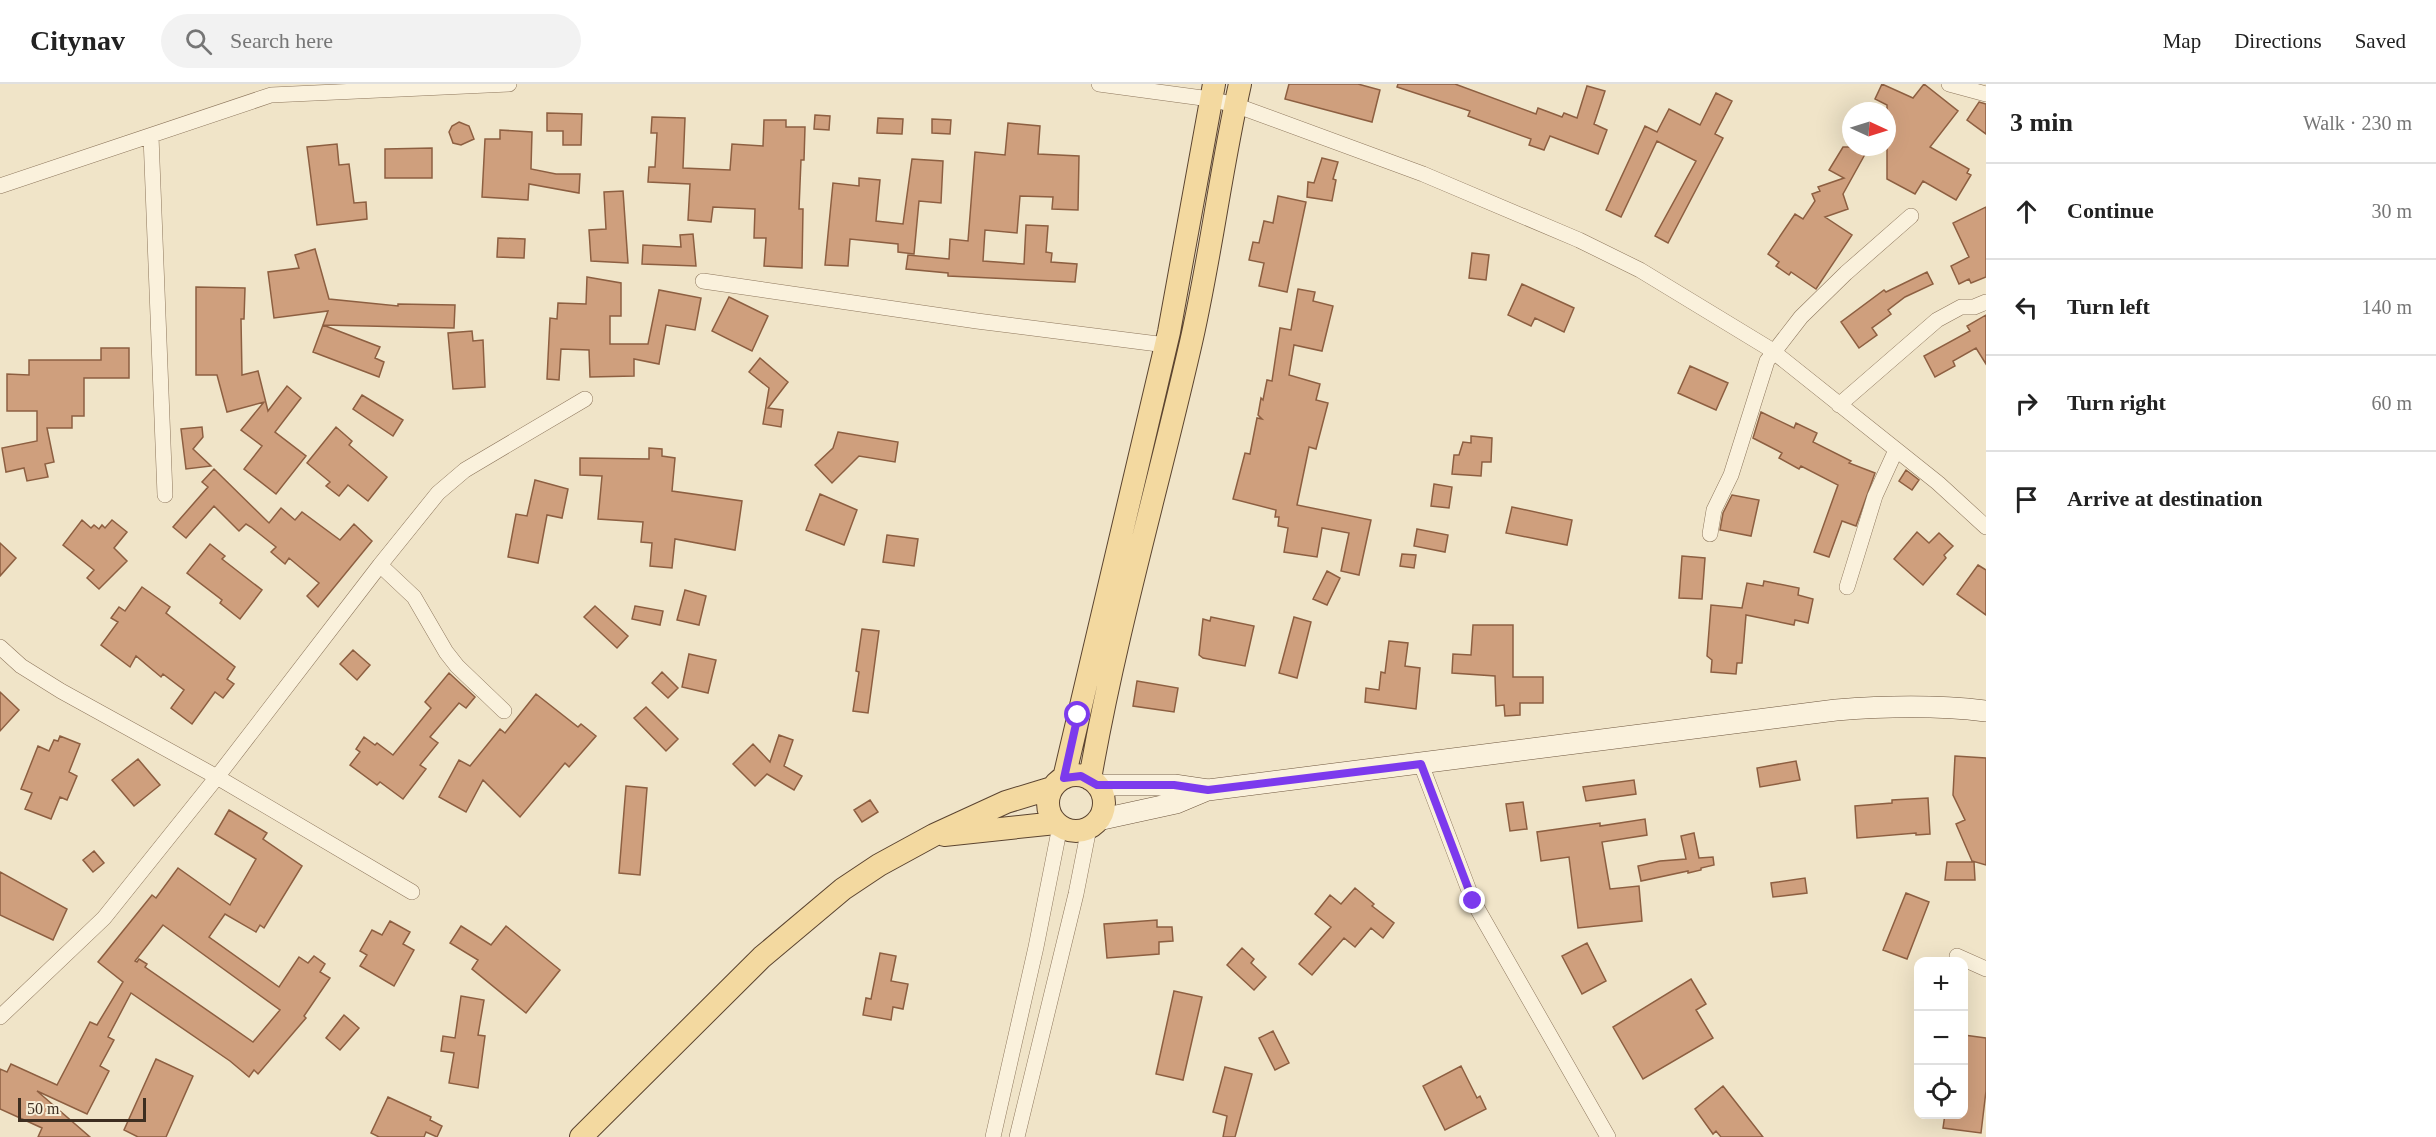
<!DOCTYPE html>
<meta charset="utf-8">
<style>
body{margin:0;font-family:Georgia,serif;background:#f2f2f2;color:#222}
.controls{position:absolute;right:18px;bottom:18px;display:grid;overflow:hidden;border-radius:12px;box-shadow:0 6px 24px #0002}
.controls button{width:54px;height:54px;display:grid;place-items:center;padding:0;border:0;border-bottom:2px solid #e0e0e0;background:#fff;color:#222;font:30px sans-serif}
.compass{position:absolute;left:1842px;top:18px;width:54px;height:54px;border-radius:50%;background:#fff;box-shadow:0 6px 24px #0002;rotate:94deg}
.scale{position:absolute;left:18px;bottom:15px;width:128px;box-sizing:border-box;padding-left:6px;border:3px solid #3d2e20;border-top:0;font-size:16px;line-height:21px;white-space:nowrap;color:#3d2e20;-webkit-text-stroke:4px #f7eed8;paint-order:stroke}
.stop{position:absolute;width:18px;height:18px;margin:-14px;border:4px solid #7c3aed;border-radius:50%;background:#fff}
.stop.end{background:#7c3aed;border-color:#fff;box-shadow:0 2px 6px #0008}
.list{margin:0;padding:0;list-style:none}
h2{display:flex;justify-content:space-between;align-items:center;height:78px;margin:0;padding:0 24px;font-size:26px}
h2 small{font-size:20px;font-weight:400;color:#767676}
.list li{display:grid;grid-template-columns:39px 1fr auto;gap:18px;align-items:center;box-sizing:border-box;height:96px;padding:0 24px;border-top:2px solid #e0e0e0}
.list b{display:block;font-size:22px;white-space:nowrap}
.list em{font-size:20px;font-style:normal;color:#767676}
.icon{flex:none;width:33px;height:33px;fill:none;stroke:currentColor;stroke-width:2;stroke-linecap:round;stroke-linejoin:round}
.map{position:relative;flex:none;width:1986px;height:1053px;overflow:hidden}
header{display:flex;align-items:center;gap:36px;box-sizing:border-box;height:84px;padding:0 30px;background:#fff;border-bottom:2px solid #e0e0e0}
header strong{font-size:28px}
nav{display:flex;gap:33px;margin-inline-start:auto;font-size:21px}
.search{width:420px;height:54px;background:#f2f2f2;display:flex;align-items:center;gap:15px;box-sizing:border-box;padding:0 21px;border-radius:33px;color:#767676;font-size:22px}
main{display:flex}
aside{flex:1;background:#fff}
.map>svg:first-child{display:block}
</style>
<header>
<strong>Citynav</strong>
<div class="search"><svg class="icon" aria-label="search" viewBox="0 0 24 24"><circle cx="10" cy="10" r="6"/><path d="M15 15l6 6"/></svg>Search here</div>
<nav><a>Map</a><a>Directions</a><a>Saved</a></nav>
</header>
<main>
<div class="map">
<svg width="1986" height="1053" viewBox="0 0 1986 1053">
<rect width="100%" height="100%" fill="#f0e4c8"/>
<path fill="#cf9f7d" stroke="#8d5f41" stroke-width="1.5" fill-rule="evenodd" d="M1289 0H1358L1380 6 1372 38 1285 15Z
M1398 0H1455L1536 30 1538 24 1562 33 1564 29 1577 34 1587 2 1605 7 1594 40 1607 46 1598 70 1550 52 1544 66 1529 61 1531 55 1468 32 1470 27 1397 3Z
M1882 0 1913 14 1924 0 1958 27 1930 63 1969 85 1967 89 1971 91 1956 116 1923 97 1915 110 1887 95V21L1875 15Z
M1716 9 1732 17 1715 50 1723 54 1668 159 1655 152 1696 77 1657 57 1621 133 1606 126 1645 42 1657 48 1669 25 1700 41Z
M1979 18 1986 20V50L1967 36Z
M547 29 582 30 581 61H563V47H547Z
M815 31 830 32 829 46 814 45Z
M652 33 685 34 683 84 730 86 732 60 763 62 764 36H786V43H805L804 76H801L799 125H803L802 184 764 182 766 154H754L755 125 713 123 711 138 688 136 690 100 648 98 649 83H655L657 49H651Z
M878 34 903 35 902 50 877 49Z
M932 35 951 36 950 50 932 49Z
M459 38 469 42 474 55 461 61 453 59 449 48 452 42Z
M1008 39 1040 42 1038 70 1079 72 1078 126 1052 125 1053 113 1020 112 1017 149 985 146 983 177 1024 180 1026 141 1048 142 1046 168 1052 169 1051 178 1077 180 1075 198 948 192V189L906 185 908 171 949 175 950 155 968 157 975 68 1005 71Z
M500 46 532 48 531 85 556 90H580L579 109 529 100 528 116 482 113 485 55H500Z
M337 60 339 81 349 80 354 119 366 118 367 135 317 141 307 63Z
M1843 63H1869L1843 110 1848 125 1825 133 1852 151 1816 205 1791 188 1789 191 1776 182 1779 178 1768 170 1795 130 1803 135 1815 117 1812 110 1820 107 1818 103 1844 94 1829 86Z
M432 64V94H385V65Z
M1322 74 1338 78 1333 95 1336 96 1332 117 1307 113 1308 98 1314 99Z
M912 75 943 77 941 119 919 117 914 170 898 168V160L850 155 848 182 825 181 833 99 859 102V94L880 96 876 137 903 140Z
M623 107 628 179 591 177 589 146 606 145 604 108Z
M1278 112 1306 118 1287 208 1259 202 1264 179 1249 176 1253 158 1259 159 1264 137 1273 139Z
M1986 123V193L1971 199 1969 195 1959 200 1951 182 1969 173 1953 139Z
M693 150 696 182 642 180 643 161 681 163 680 151Z
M498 154 525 155 524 174 497 173Z
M315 165 329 215 398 222V220L455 221 454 244 323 241 328 227 274 234 268 188 299 184 295 171Z
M1472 169 1489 171 1486 196 1469 194Z
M1927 188 1933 200 1905 213 1888 226 1891 230 1872 244 1877 251 1859 264 1841 238 1884 206 1886 208Z
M587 193 621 199V232H610V260H648L659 206 701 214 695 246 666 241 659 280 634 275V292L590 293 589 266 561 265 559 296 547 295 550 234 557 235 558 219 586 220Z
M1522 200 1574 224 1564 248 1535 234 1531 242 1508 231Z
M196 203 245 204 244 235H241L242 291 258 287 268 327 287 302 301 314 275 348 306 372 276 410 244 385 262 362 241 346 264 318 227 328 217 291H196Z
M1298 205 1315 208 1313 217 1333 222 1322 267 1294 261 1289 291 1320 300 1316 316 1328 319 1316 365 1309 363 1297 421 1371 436 1359 491 1341 487 1349 449 1322 444 1317 473 1284 468 1288 444 1278 442 1279 433H1275L1276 426 1233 415 1245 369 1250 370 1257 334 1262 335 1258 331 1261 314 1263 316 1267 296 1272 297 1280 244 1291 246Z
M729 213 768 232 752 267 712 247Z
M1986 231V280L1976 264 1953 277 1955 282 1935 293 1924 272 1970 247 1967 242Z
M323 241 380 263 375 274 384 278 379 293 313 268Z
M472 247 473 257 483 256 485 303 453 305 448 249Z
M101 264H129V294H84V332H72V344H47L54 378 45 380 48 393 27 397 24 384 6 388 2 364 37 357V327H7V290L29 291V276H101Z
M760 274 788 298 768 324 783 326 781 343 763 340 769 304 749 288Z
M1690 282 1728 299 1716 326 1678 309Z
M362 311 403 336 393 352 353 325Z
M1761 328 1794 344 1796 339 1817 349 1813 358 1851 377 1849 379 1875 389 1856 442 1842 437 1829 473 1814 468 1838 401 1801 382 1799 385 1779 374 1782 369 1753 354Z
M202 343 203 353 193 365 211 382 186 385 181 345Z
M336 343 352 357 349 361 387 393 368 417 348 401 339 412 326 402 330 398 307 379Z
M838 348 898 358 895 378 859 372 832 399 815 381 833 364Z
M1471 352 1492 354 1491 378H1482L1481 392 1452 390 1454 371H1459L1463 358 1471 359Z
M649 364 662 365V372L675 374 672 407 742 417 735 466 675 455 672 484 650 482 652 459 641 458 643 438 598 435 602 392 580 391V374L649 375Z
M214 385 269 439 281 424 295 436 302 428 340 456 354 440 372 457 318 523 307 512 319 499 289 474 285 480 271 468 276 463 251 443 246 440 239 447 214 422 186 454 173 443 208 403 202 398Z
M1906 386 1919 396 1912 406 1899 397Z
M535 396 568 405 562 434 547 431 538 479 508 473 516 430 527 432Z
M1434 400 1452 403 1449 424 1431 422Z
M820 410 857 426 844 461 806 446Z
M1732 411 1759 416 1751 452 1720 446 1723 429Z
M1512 423 1572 436 1567 461 1506 449Z
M82 436 91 444 94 441 99 445 102 441 105 444 112 436 127 448 114 464 127 477 99 505 87 494 94 486 63 461Z
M1417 445 1448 451 1445 468 1414 462Z
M1917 448 1929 459 1939 449 1953 462 1944 471 1946 474 1923 501 1894 475Z
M887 451 918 455 914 482 883 478Z
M0 459 16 474 0 492Z
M210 460 225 472 222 475 262 506 240 535 220 519 222 516 187 489Z
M1402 470 1416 471 1414 484 1400 482Z
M1682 472 1705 474 1702 515 1679 514Z
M1978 481 1986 486V531L1957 510Z
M1327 487 1340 494 1327 521 1313 515Z
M1764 497 1799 504 1798 511 1813 515 1808 539 1795 536 1794 541 1746 531 1742 579H1737L1736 590 1711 588 1712 576 1707 572 1711 521 1742 524 1747 499 1763 502Z
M142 503 170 523 166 529 235 583 227 595 234 600 223 614 215 608 192 640 171 624 184 606 163 590 161 593 136 572 130 583 101 561 118 538 111 534 119 523 125 527Z
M685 506 706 512 699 541 677 536Z
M595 522 628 552 617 564 584 533Z
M635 522 663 527 660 541 632 535Z
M1211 533 1254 542 1245 582 1203 574 1199 571 1203 535 1210 537Z
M1294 533 1311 538 1297 594 1279 589Z
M1473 541H1513V593H1543V619H1520V631L1505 632 1504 621 1496 622 1495 592 1452 589 1453 570 1471 571Z
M862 545 879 547 868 629 853 627 859 588 856 587Z
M1389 557 1408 559 1405 582 1420 584 1416 625 1365 618 1366 604 1379 606 1381 588 1385 589Z
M353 566 370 581 357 596 340 580Z
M689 570 716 576 708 609 682 603Z
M662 588 678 604 668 614 652 599Z
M449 589 475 613 466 624 459 619 430 653 438 659 420 681 426 685 403 715 380 698 377 701 350 681 360 668 356 665 364 653 375 661 377 659 393 671 431 624 425 618Z
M1137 597 1178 604 1174 628 1133 622Z
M0 608 19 626 0 647Z
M536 610 578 643 581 640 596 652 569 683 565 679 520 733 483 696 466 728 439 713 459 676 470 682 500 645 505 649Z
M646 623 678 655 666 667 634 634Z
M779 651 793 656 784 682 802 692 794 706 767 690 755 702 733 680 753 660 770 678Z
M60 652 80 660 69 688 77 692 67 716 60 713 51 735 25 725 32 709 21 705 38 662 49 667 54 656 58 657Z
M1955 672 1986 674V781L1972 777 1956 740 1965 736 1953 711Z
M138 675 160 701 134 722 112 696Z
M1796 677 1800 696 1760 703 1757 684Z
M1634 696 1636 710 1586 717 1583 703Z
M626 702 647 704 640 791 619 789Z
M1928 714 1930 750 1916 751V749L1857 754 1855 722 1892 719V716Z
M870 716 878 728 862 738 854 726Z
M1523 718 1527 745 1510 747 1506 720Z
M229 726 267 749 263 755 302 782 264 844 260 841 256 848 225 830 209 853 279 903 299 873 308 879 314 872 325 880 320 888 330 894 304 932 306 934 258 990 254 986 249 993 230 977 131 909 108 953 114 956 100 982 109 987 87 1030 37 1007 90 1053H38L42 1044 0 1025V985L7 988 11 980 57 1001 90 938 97 941 123 898 98 878 152 811 156 814 178 784 230 821 256 775 215 750ZM163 841 280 926 253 958 145 883 147 880 139 875 137 878 135 877Z
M1645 735 1647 751 1602 758 1610 805 1639 802 1642 837 1578 844 1569 773 1541 777 1537 748 1600 739V742Z
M1694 749 1699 774 1713 773 1714 781 1701 784V786L1688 789V787L1641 797 1638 782 1660 777 1686 775 1681 752Z
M94 767 104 779 93 788 83 776Z
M1947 778H1974L1975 796H1945Z
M0 788 67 825 53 856 0 831Z
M1805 794 1807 809 1773 813 1771 799Z
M1355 804 1374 820 1372 822 1394 839 1383 854 1371 844 1355 863 1344 854 1312 891 1299 880 1331 843 1315 830 1330 811 1341 820Z
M1906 809 1929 818 1907 875 1883 866Z
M1157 836V843H1172L1173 857 1159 858V870L1107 874 1104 840Z
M390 837 410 848 403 860 414 866 394 902 360 882 367 871 360 867 372 846 382 851Z
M461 842 491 861 506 842 560 886 526 929 472 885 478 876 450 859Z
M1587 859 1606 897 1582 910 1562 872Z
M1242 864 1254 875 1251 879 1266 893 1254 906 1227 881Z
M880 869 896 872 891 897 908 900 903 925 893 923 891 936 863 931 866 914 871 915Z
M1691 895 1706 920 1696 926 1713 954 1643 995 1613 943Z
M1174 907 1202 913 1183 996 1156 990Z
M461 912 484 916 478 951 485 952 478 1004 449 999 454 969 441 967 443 952 455 954Z
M344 931 359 944 340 966 326 954Z
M1273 947 1289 979 1275 986 1259 954Z
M1964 951 1986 954V1007L1981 1049 1943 1044 1945 1030H1964Z
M156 975 193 992 166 1053H138L124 1046Z
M1461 982 1477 1014 1480 1012 1486 1025 1445 1046 1423 1002Z
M1225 983 1252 990 1235 1053H1223L1227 1032 1213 1028Z
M1723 1002 1763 1053H1721L1716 1047 1713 1050 1695 1025Z
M388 1013 431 1033 430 1036 442 1042 437 1053 426 1048 424 1053H379L371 1049Z"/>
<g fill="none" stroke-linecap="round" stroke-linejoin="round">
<defs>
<path id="street" d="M1099 0 1210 15 1235 21 1423 90 1579 156 1640 186 1770 265 1938 399 1986 443
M1949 0 1986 10
M151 52 165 411
M0 102 271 11 509 0
M703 197 977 237 1166 261
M1839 321 1937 236 1961 223H1974L1986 218
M1710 450 1714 426 1731 391 1767 277 1801 233 1846 189 1911 132
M380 481 414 513 446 568 457 582 504 627
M1847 503 1875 412 1896 366
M0 563 21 582 61 607 217 693 412 808
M1421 680 1473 817 1608 1053
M1957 872 1986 885
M0 933 104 834 217 693 380 481 438 409 465 386 585 315
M993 1053 1036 863 1060 742
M1017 1053 1076 810 1089 744"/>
<path id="secondary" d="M1097 701H1174L1208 706 1836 626C1886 622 1936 621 1986 627
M1098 736 1176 719 1207 706"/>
<path id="primary" d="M1048 719a28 28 0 1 1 56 0a28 28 0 1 1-56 0Z
M1064 694 1169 248 1214 0
M1090 695C1115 551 1156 410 1189 267 1210 179 1220 88 1240 0
M944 751 1056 739
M581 1053 762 873 843 805 879 781 934 751 1006 718 1052 704"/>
</defs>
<use href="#street" stroke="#8d765c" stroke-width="16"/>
<use href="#secondary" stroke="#6f573f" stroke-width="22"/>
<use href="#primary" stroke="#5b4430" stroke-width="24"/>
<use href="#street" stroke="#faf1dc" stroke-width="15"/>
<use href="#secondary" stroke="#faf1dc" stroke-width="21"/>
<use href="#primary" stroke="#f3d9a0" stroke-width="22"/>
</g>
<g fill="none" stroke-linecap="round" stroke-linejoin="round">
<path stroke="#7c3aed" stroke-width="8" d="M1078 631 1064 694 1081 692 1097 701H1174L1208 706 1421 680 1473 817"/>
</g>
</svg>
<div class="controls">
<button>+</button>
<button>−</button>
<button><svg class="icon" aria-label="locate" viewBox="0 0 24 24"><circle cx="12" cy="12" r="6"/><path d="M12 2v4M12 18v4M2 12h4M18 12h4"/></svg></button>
</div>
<svg class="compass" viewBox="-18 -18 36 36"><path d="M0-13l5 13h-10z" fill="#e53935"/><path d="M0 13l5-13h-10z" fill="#767676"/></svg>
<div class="scale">50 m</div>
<div class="stop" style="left:1078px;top:631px"></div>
<div class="stop end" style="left:1473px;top:817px"></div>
</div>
<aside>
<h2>3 min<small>Walk · 230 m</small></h2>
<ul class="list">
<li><svg class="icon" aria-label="ahead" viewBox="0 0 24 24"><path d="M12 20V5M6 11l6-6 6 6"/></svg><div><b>Continue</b></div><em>30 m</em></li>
<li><svg class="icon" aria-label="left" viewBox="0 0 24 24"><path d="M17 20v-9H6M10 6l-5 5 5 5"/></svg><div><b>Turn left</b></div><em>140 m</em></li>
<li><svg class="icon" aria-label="right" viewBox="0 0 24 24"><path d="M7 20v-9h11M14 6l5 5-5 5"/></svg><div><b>Turn right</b></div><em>60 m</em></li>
<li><svg class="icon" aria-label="arrive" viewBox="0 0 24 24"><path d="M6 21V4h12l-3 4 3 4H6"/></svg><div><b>Arrive at destination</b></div></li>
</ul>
</aside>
</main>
